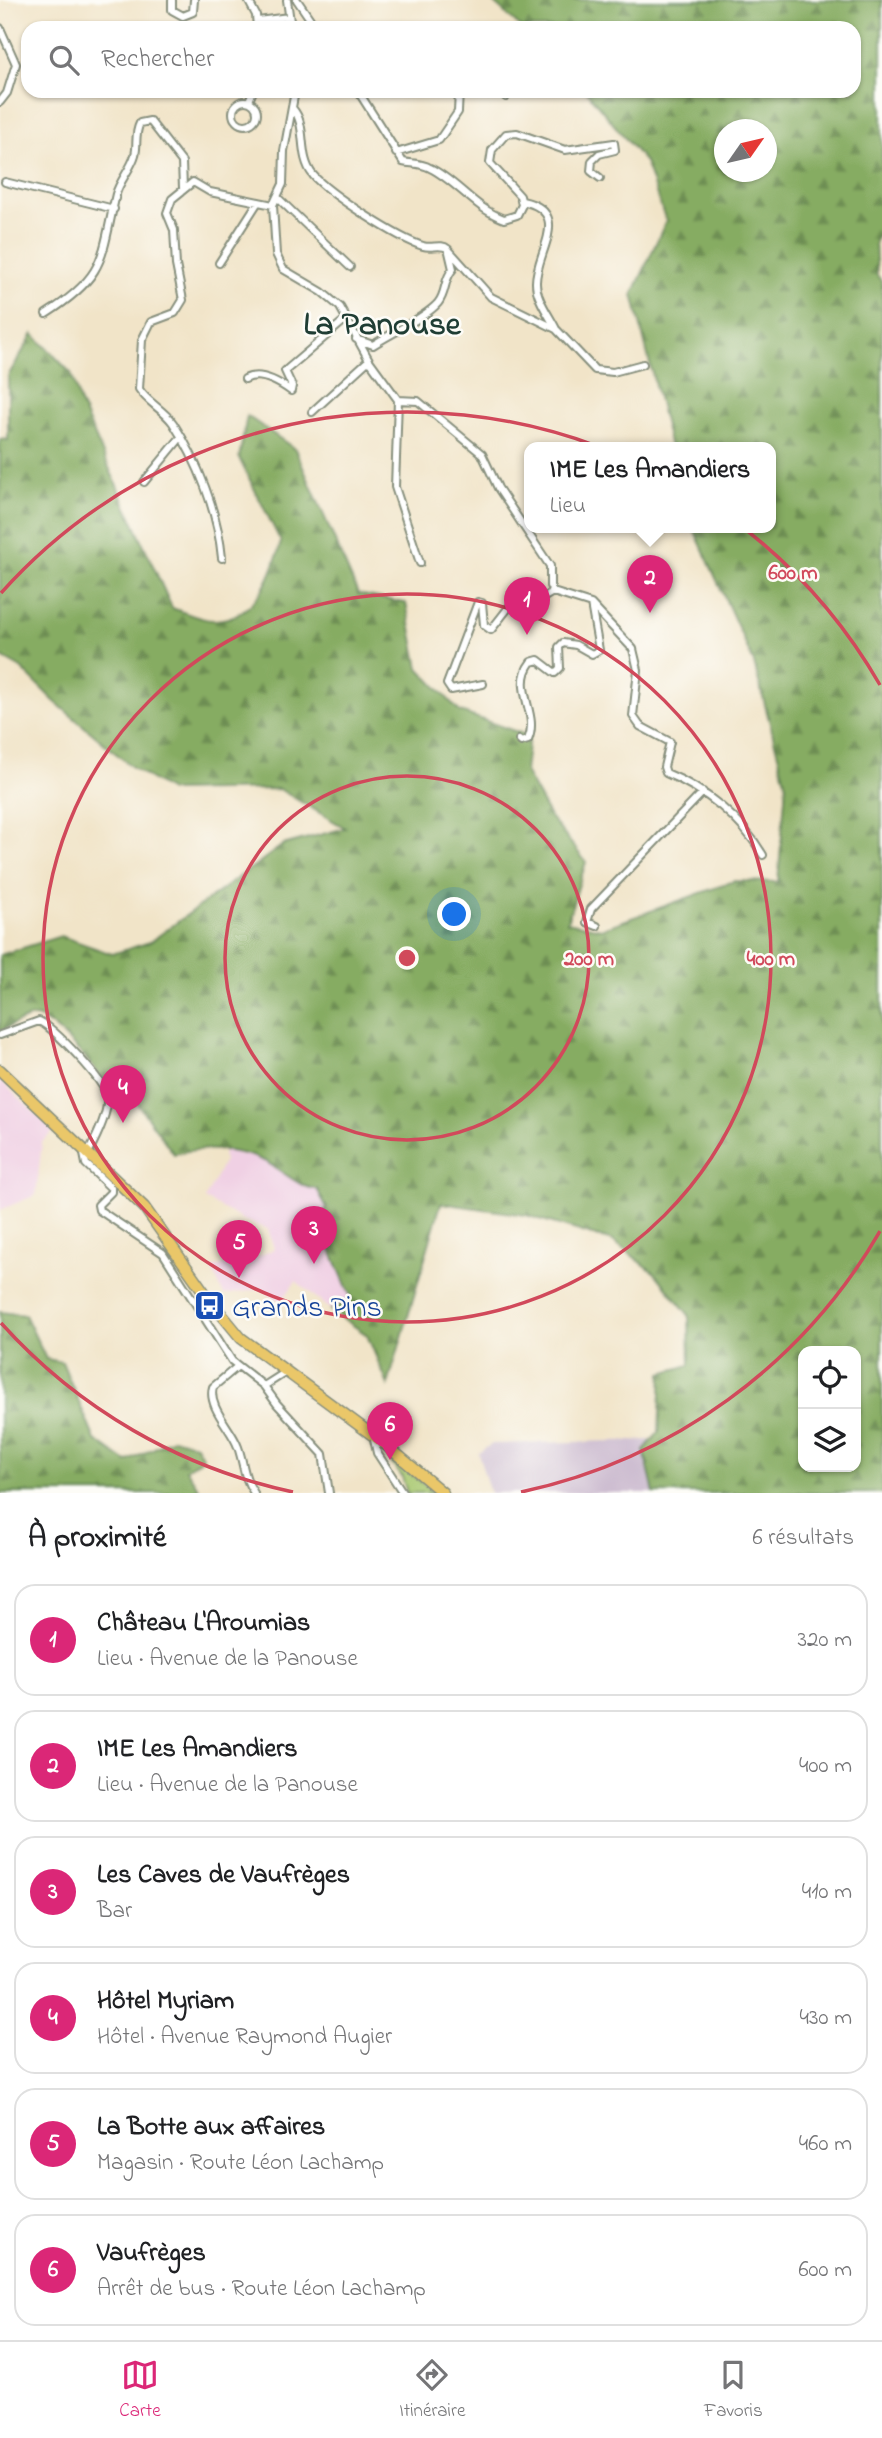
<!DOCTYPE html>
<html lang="fr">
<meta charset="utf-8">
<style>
body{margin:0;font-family:"Indie Flower",sans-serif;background:#f2f2f2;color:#202124}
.controls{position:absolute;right:21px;bottom:21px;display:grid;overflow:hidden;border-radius:14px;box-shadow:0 2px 5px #0004}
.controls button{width:63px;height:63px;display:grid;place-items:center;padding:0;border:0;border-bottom:2px solid #e0e0e0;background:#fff;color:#202124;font:35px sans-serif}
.compass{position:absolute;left:714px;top:119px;width:63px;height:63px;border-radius:50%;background:#fff;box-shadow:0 2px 5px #0004;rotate:56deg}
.you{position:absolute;left:455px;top:915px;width:24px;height:24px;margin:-18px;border:5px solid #fff;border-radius:50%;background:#1a73e8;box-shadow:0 0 0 10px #1a73e833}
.badge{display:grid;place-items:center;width:46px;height:46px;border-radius:50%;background:#db2777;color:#fff;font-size:23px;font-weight:700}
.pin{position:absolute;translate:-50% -58px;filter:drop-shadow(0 2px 4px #0008)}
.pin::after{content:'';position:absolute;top:37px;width:24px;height:21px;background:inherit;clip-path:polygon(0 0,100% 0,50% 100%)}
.popup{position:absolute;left:524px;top:442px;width:252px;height:91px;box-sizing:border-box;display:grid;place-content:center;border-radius:14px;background:#fff;filter:drop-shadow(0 2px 5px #0005);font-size:23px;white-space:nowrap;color:#757577}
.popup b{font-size:26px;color:#202124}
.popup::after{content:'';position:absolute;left:50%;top:100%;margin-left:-14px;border:14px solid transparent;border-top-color:#fff}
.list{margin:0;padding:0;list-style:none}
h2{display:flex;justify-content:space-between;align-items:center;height:91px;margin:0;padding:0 28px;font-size:30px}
h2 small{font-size:23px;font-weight:400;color:#757577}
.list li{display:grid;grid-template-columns:46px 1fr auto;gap:21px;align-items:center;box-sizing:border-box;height:112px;margin:0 14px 14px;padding:0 14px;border:2px solid #e0e0e0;border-radius:21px}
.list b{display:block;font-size:26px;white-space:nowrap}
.list p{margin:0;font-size:23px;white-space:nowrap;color:#757577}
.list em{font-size:23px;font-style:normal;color:#757577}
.icon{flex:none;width:38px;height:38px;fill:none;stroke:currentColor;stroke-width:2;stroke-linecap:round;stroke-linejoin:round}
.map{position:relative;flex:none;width:882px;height:1493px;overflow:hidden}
.search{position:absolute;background:#fff;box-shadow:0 2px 5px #0004;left:21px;right:21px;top:21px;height:77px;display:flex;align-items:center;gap:18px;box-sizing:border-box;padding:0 24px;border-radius:21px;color:#757577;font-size:26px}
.sheet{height:847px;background:#fff}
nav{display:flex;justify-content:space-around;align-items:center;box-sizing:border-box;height:98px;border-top:2px solid #e0e0e0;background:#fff;font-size:19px;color:#757577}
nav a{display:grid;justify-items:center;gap:4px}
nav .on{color:#db2777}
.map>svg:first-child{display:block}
</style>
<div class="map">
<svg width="882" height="1493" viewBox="0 0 882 1493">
<defs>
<pattern id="grass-tufts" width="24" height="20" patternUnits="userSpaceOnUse" patternTransform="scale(1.75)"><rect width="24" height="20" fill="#a8c870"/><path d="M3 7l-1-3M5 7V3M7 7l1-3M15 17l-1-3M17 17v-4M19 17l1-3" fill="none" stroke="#88a45d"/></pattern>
<pattern id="forest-firs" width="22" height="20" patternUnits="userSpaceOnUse" patternTransform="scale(1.75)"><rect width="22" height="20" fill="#86ac62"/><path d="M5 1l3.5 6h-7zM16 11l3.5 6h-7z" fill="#6d8d52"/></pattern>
</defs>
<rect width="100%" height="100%" fill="#fdfcf7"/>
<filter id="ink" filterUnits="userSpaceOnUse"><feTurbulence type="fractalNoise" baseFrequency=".0143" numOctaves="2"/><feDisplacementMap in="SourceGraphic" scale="14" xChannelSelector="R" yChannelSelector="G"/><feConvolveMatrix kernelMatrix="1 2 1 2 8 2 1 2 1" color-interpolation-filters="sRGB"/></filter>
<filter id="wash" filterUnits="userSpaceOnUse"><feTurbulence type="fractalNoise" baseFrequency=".00686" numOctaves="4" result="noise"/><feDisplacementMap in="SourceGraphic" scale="28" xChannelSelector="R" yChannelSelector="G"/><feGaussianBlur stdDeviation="1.57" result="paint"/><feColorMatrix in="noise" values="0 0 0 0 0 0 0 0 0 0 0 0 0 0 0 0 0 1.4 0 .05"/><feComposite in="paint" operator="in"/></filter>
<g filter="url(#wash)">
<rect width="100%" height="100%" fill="#f1e4c8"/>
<path fill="#f0d0e4" d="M0 1080 54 1131 42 1142 36 1195 0 1210Z
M223 1150 263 1160 301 1183 317 1188 327 1208 317 1218 353 1299 331 1310 296 1281 281 1302 261 1289 224 1295 211 1268 257 1257 274 1249 268 1229 245 1221 205 1199 224 1161Z"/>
<path fill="#cebed1" d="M653 1440 644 1450 654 1493H490L478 1453 492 1444Z"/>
<path fill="url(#grass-tufts)" stroke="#648252" stroke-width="2" d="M383 1451 435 1493H407L402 1477Z"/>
<path fill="url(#forest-firs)" stroke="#52744b" stroke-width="2" fill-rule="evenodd" d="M491 0H882V231L875 241 877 275 882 282V1493H654L644 1450 659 1432 662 1373 690 1365 689 1315 655 1273 613 1241 526 1215 441 1203 388 1385 367 1335 331 1310 352 1299 317 1218 327 1208 317 1189C299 1188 281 1169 264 1161 238 1149 202 1146 174 1154L126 1088H108C101 1073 52 1018 35 1017 25 1017 10 1027 0 1031V955L61 936 112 954 150 942 283 845 345 828 279 789 170 791 132 767 54 701 21 668 0 656V439L8 440V376L33 334 71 373 80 403 172 608C185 612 202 621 215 620 256 618 272 577 281 542L239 458 247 416 295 449 358 594 406 603 419 668 460 712 529 736 525 772 550 817 586 862 567 922 601 929 734 881 778 882 786 785 754 663 693 527H771V447H670L633 294 666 221 645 162 586 91H854V28H521ZM724 130H766V172H724ZM803 1351H856V1467H803Z
M0 1312 25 1315 46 1359 62 1362 95 1440 127 1462 174 1438 196 1445 203 1458 186 1469 199 1489 190 1493H0Z"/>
<path fill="#a8c870" stroke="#648252" stroke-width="2" d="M528 585 532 597 506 605 502 593Z"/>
</g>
<g filter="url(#ink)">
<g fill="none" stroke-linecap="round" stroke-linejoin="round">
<defs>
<path id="minor" d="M172 0V10L183 16 193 12 194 0
M248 0 256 15 257 28
M287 0 291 28
M297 0 310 19 312 28
M258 21 289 17
M325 26 328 28
M0 28 16 64 7 93 0 102
M295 91 284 151 283 184 273 205 276 254 283 269 322 292 340 307 369 360 398 400 418 401 482 454 498 488 550 566V586L553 592 591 604 633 649 638 670 633 716 640 726 670 742 664 767 666 773C705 789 742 819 763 855
M358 91 403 162C412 164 421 163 430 168 457 181 474 208 504 219L517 215 522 205 520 196 490 163 492 150 506 134 517 133 565 150 614 143 615 150 599 154 592 161 591 171 600 178
M499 91 506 97
M233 113a12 12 0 1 1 24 0a12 12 0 1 1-24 0Z
M249 101 253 91
M293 109C308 126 297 155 313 175 329 194 399 239 423 246 432 249 441 243 448 249
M396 153 439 140 458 112 459 91
M5 182 114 209
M278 198 350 267
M522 201C574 212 535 253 536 283 536 298 549 315 556 329
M448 249 491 297 556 329 595 370 613 372 643 364
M219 263 258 202
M46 314C107 275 101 258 116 194 120 180 131 169 135 155 138 144 134 135 140 123L150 121 182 162 183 188
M356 339 373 345C391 333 425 318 438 303 447 292 443 280 453 269L449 252
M245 379C260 371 280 383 291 391L292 386 285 371 346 319
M398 400 395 487 420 563
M312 412 369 360
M144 482 181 437
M222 558C218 513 198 461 173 423 164 410 147 402 139 389L142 340 151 322 175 313 183 300 176 265 174 230 167 213 172 199 193 182 210 192 273 205
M483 684 451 690 447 684 478 602 482 603 484 625 491 630 509 607 533 604 553 592
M519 740 521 742 528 740C540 713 511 688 531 662L538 660 555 673 560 668 559 647 563 643 576 645 592 654 599 650 591 604
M597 926 587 922 591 909 703 792
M0 1035 39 1021C54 1028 105 1081 107 1097 109 1112 95 1140 88 1153
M83 1149 86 1164 111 1188V1192L98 1205 99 1210 163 1253 232 1361 264 1386 286 1372
M238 1366 213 1387C207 1407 232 1429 238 1447 244 1464 243 1477 254 1493
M264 1386 277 1404 323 1454 329 1493
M373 1435 377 1453 403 1493"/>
<path id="primary" d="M0 1070 144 1207 209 1299 241 1338 386 1445 443 1493"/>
</defs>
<use href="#minor" stroke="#88907e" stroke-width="10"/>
<use href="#primary" stroke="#88907e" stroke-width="13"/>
<use href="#minor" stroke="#fff" stroke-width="6"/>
<use href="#primary" stroke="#eac769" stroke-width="10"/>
</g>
</g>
<g fill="none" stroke="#d1495b" stroke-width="3.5">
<circle cx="407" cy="958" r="182"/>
<circle cx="407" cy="958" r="364"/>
<path d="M880 1231A546 546 0 0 1 521 1492M293 1492A546 546 0 0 1 1 1323M1 593A546 546 0 0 1 880 685"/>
</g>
<defs>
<symbol id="bus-square" viewBox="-11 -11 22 22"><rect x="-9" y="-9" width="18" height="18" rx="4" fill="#1a4fb4" stroke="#fdfcf7"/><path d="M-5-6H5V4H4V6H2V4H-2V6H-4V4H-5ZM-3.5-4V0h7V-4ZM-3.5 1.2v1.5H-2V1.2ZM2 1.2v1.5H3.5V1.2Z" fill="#fff"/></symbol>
</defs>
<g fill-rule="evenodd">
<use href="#bus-square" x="192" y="1288" width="35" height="35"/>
</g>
<g text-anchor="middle" stroke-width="5" stroke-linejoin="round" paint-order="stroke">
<g font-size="30" fill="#164399" stroke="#fdfcf7" text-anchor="start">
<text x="232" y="1316">Grands Pins</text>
</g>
<g font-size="33" font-weight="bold" fill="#1f3d34" stroke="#fdfcf7">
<text x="382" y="334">La Panouse</text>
</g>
</g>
<circle cx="407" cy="958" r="10" fill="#d1495b" stroke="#fdfcf7" stroke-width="3.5"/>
<g font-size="21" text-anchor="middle" font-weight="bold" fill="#d1495b" stroke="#fdfcf7" stroke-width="5" stroke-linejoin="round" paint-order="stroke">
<text x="793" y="579">600 m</text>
<text x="589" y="965">200 m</text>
<text x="771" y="965">400 m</text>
</g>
</svg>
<div class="controls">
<button><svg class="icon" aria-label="locate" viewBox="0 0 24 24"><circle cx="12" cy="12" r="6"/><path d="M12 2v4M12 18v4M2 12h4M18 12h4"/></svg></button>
<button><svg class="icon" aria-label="layers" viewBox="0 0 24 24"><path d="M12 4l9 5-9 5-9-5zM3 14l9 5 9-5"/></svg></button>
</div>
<svg class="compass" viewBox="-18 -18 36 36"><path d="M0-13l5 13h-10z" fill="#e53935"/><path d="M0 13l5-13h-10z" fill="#757577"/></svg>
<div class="you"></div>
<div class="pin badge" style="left:527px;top:635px">1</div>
<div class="pin badge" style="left:650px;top:613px">2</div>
<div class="popup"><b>IME Les Amandiers</b>Lieu</div>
<div class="pin badge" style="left:314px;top:1264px">3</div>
<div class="pin badge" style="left:123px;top:1123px">4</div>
<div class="pin badge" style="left:239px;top:1278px">5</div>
<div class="pin badge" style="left:390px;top:1460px">6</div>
<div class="search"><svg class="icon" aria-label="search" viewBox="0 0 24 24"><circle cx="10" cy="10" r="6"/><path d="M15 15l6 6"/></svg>Rechercher</div>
</div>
<section class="sheet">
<h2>À proximité<small>6 résultats</small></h2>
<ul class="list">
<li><span class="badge">1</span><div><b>Château L'Aroumias</b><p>Lieu · Avenue de la Panouse</p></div><em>320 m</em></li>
<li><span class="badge">2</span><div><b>IME Les Amandiers</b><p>Lieu · Avenue de la Panouse</p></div><em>400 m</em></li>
<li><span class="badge">3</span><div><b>Les Caves de Vaufrèges</b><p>Bar</p></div><em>410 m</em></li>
<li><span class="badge">4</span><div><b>Hôtel Myriam</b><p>Hôtel · Avenue Raymond Augier</p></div><em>430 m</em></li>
<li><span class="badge">5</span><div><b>La Botte aux affaires</b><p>Magasin · Route Léon Lachamp</p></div><em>460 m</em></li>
<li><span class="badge">6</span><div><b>Vaufrèges</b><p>Arrêt de bus · Route Léon Lachamp</p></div><em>600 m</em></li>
</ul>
</section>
<nav>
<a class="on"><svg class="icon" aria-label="map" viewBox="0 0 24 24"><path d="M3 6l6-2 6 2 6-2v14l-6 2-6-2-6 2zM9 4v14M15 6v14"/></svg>Carte</a>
<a><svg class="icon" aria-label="directions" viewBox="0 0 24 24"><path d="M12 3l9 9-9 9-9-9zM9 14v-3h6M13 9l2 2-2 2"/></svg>Itinéraire</a>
<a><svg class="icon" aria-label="saved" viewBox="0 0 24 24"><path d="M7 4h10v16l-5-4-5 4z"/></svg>Favoris</a>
</nav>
